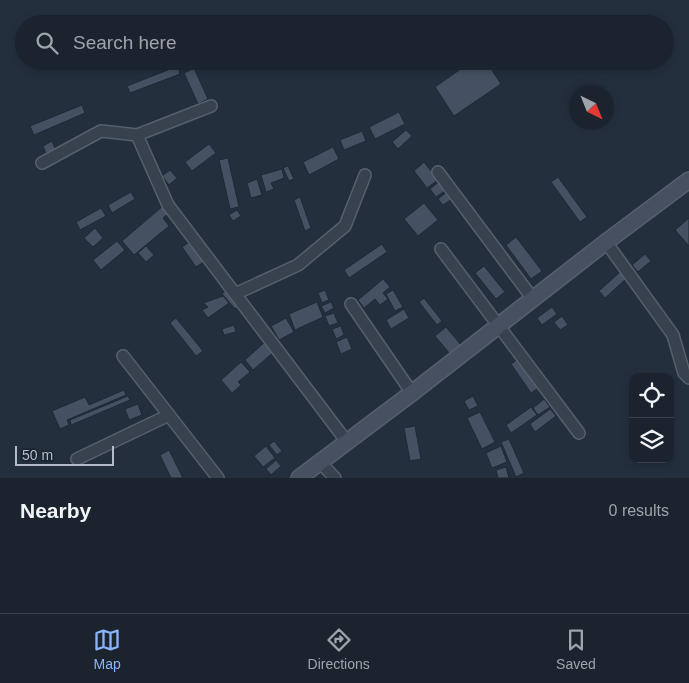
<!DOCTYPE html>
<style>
body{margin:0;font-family:Helvetica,sans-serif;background:#242b36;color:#f1f3f6}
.controls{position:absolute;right:15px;bottom:15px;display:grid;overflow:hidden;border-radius:10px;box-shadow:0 2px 8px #0003}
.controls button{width:45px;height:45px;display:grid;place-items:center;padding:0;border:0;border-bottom:1px solid #39404a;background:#1b232e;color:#f1f3f6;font:25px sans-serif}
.compass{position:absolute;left:569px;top:85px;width:45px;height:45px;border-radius:50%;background:#1b232e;box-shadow:0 2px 8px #0003;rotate:137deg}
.scale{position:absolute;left:15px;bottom:12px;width:99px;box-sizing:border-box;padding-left:5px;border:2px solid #b4bcc9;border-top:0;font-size:14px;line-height:18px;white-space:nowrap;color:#b4bcc9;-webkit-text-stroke:4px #1d2633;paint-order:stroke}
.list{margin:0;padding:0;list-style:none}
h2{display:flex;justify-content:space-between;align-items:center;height:65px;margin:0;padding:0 20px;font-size:21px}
h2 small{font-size:16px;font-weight:400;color:#a0a4aa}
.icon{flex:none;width:28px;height:28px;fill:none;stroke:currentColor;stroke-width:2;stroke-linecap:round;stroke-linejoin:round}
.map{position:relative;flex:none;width:689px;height:478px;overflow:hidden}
.search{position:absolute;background:#1b232e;box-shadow:0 2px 8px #0003;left:15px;right:15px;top:15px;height:55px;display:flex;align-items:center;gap:12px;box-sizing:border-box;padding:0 18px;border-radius:28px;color:#a0a4aa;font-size:19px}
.sheet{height:135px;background:#1b232e}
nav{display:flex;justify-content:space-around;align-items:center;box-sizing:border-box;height:70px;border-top:1px solid #39404a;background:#1b232e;font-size:14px;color:#a0a4aa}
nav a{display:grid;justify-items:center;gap:2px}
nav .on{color:#8ab4f8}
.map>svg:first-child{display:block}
</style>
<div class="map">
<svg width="689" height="478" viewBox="0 0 689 478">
<rect width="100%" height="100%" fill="#242f3e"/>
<path fill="#455162" stroke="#1f2835" d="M183 61H193L195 67 184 71 180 63Z
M472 61H486L501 84 454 116 435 87Z
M178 66 180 74 130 93 127 86Z
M194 68 208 99 198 104 184 73Z
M82 105 85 113 34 135 30 126Z
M399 112 405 124 375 139 369 127Z
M406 130 412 136 398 149 392 142Z
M362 131 366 141 344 150 340 140Z
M52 141 56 151 47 156 43 146Z
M209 144 216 153 192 171 185 162Z
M333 147 339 159 309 175 303 162Z
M228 158 239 207 230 209 219 160Z
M424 162 438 180 427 188 414 171Z
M288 166 294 179 289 181 283 168Z
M282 169 284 178 271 183 274 189 266 192 261 175Z
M170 170 177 178 169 185 162 176Z
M558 177 587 217 580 222 551 182Z
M257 179 262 195 251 198 247 183Z
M440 181 446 190 436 197 430 189Z
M131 192 135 199 112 213 108 205Z
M447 192 452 199 443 205 438 199Z
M300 197 311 228 305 231 294 200Z
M424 203 438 220 418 236 404 219Z
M163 206 169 213 163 218 169 226 134 255 122 241Z
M101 208 106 216 80 230 76 222Z
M237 210 241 216 233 221 229 215Z
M689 218V246L675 230Z
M95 228 103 238 93 247 84 238Z
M516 237 542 271 531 279 506 245Z
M117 241 125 250 101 270 93 260Z
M191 241 205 261 196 267 182 247Z
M382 244 387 252 349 278 344 270Z
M146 246 154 255 146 262 138 253Z
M645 254 651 261 638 272 632 265Z
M484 266 505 292 496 299 475 273Z
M620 272 626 279 605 298 599 291Z
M383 279 390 287 383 293 388 299 380 305 375 299 364 308 358 300Z
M226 290 239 306 235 309 222 294Z
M325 290 329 300 322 303 318 293Z
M393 290 403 307 395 311 386 294Z
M223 296 229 303 208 318 202 310 208 307 203 303Z
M424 298 442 321 437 325 419 302Z
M317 302 323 317 295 330 289 314Z
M331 302 334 308 325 313 321 306Z
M552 307 557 314 542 325 537 318Z
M404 309 409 318 391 329 386 320Z
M334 313 338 323 329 326 325 316Z
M562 316 568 325 560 330 554 322Z
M176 318 203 351 196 356 170 323Z
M286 318 294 332 279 340 271 326Z
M234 325 236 332 224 335 222 329Z
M341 326 344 335 336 339 332 329Z
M446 327 461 345 450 354 435 336Z
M347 337 352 349 341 354 336 342Z
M267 340 276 350 253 370 245 360Z
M518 359 538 388 531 393 511 364Z
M241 362 250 372 238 382 241 385 232 393 221 380Z
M124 390 126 395 67 420 69 425 60 429 52 411 85 397 89 405Z
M128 396 130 400 71 425 70 420Z
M473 396 478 406 469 410 464 401Z
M544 399 550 407 538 415 533 408Z
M138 404 142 415 129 420 125 409Z
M531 407 537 415 511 433 506 425Z
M550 409 556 416 535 432 530 424Z
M480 412 495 442 482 449 467 418Z
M415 426 421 459 410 461 404 428Z
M509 439 524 473 516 477 501 442Z
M274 441 282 451 277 455 269 445Z
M266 446 275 458 263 467 254 456Z
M501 446 507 462 492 468 486 453Z
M169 450 183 478H171L160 455Z
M276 460 281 466 271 475 266 469Z
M506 467 509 478H498L496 470Z"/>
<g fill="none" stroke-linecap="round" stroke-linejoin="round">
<defs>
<path id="street" d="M137 135 211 106
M42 163 101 131 137 135 168 205 347 442
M438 172 533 299
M606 242 673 335 684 373 689 378
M441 249 579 433
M235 294 298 265 345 226 365 175
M351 304 412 393
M123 356 218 478
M77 459 169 415
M320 462 335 478"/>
<path id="secondary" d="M299 478 412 393 606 242 689 180"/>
</defs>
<use href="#street" stroke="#565f6c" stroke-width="14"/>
<use href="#secondary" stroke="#565f6c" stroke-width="18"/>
<use href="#street" stroke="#38414e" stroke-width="11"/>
<use href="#secondary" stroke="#465061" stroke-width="15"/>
</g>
</svg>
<div class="controls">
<button><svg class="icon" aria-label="locate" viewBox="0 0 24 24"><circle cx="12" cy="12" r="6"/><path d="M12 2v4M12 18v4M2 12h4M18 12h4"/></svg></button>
<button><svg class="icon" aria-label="layers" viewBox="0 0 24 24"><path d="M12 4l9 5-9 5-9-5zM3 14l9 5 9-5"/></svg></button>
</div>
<svg class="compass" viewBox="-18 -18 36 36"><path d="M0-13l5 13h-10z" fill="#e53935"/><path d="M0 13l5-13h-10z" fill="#a0a4aa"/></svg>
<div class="scale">50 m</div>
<div class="search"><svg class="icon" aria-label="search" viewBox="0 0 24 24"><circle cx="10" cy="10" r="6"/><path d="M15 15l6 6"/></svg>Search here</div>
</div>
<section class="sheet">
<h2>Nearby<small>0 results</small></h2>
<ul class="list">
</ul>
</section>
<nav>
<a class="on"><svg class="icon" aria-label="map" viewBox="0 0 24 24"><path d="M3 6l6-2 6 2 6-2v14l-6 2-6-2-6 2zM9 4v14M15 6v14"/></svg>Map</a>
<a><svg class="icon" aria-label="directions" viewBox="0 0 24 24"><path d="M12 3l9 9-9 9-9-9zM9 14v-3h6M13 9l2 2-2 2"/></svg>Directions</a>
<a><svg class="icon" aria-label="saved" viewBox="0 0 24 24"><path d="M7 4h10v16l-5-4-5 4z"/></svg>Saved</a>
</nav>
